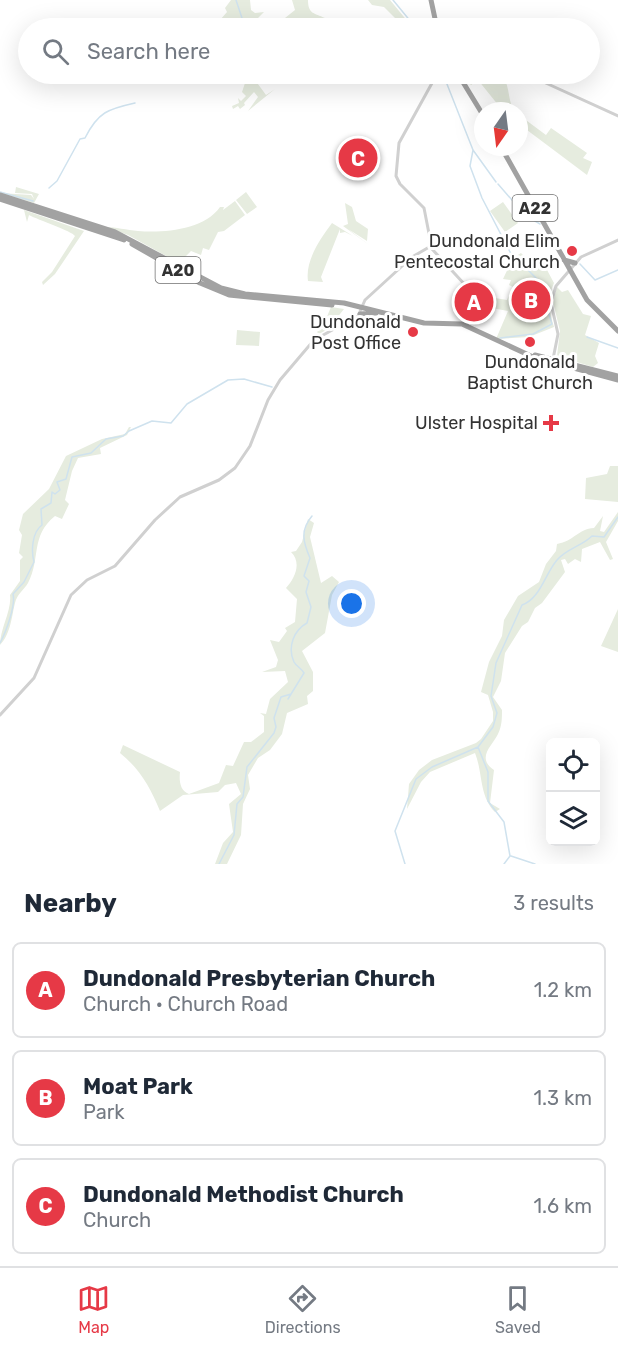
<!DOCTYPE html>
<meta charset="utf-8">
<style>
body{margin:0;font-family:Rubik,sans-serif;background:#f2f2f3;color:#1f2937}
.controls{position:absolute;right:18px;bottom:18px;display:grid;overflow:hidden;border-radius:9px;box-shadow:0 6px 24px #0002}
.controls button{width:54px;height:54px;display:grid;place-items:center;padding:0;border:0;border-bottom:2px solid #e0e1e3;background:#fff;color:#1f2937;font:30px sans-serif}
.compass{position:absolute;left:474px;top:102px;width:54px;height:54px;border-radius:50%;background:#fff;box-shadow:0 6px 24px #0002;rotate:194deg}
.you{position:absolute;left:352px;top:604px;width:21px;height:21px;margin:-15px;border:4px solid #fff;border-radius:50%;background:#1a73e8;box-shadow:0 0 0 9px #1a73e833}
.badge{display:grid;place-items:center;width:39px;height:39px;border-radius:50%;background:#e63946;color:#fff;font-size:20px;font-weight:700}
.pin{position:absolute;translate:-50% -50%;border:3px solid #fff;box-shadow:0 2px 6px #0006}
.list{margin:0;padding:0;list-style:none}
h2{display:flex;justify-content:space-between;align-items:center;height:78px;margin:0;padding:0 24px;font-size:26px}
h2 small{font-size:20px;font-weight:400;color:#747a83}
.list li{display:grid;grid-template-columns:39px 1fr auto;gap:18px;align-items:center;box-sizing:border-box;height:96px;margin:0 12px 12px;padding:0 12px;border:2px solid #e0e1e3;border-radius:9px}
.list b{display:block;font-size:22px;white-space:nowrap}
.list p{margin:0;font-size:20px;white-space:nowrap;color:#747a83}
.list em{font-size:20px;font-style:normal;color:#747a83}
.icon{flex:none;width:33px;height:33px;fill:none;stroke:currentColor;stroke-width:2;stroke-linecap:round;stroke-linejoin:round}
.map{position:relative;flex:none;width:618px;height:864px;overflow:hidden}
.search{position:absolute;background:#fff;box-shadow:0 6px 24px #0002;left:18px;right:18px;top:18px;height:66px;display:flex;align-items:center;gap:15px;box-sizing:border-box;padding:0 21px;border-radius:33px;color:#747a83;font-size:22px}
.sheet{height:402px;background:#fff}
nav{display:flex;justify-content:space-around;align-items:center;box-sizing:border-box;height:84px;border-top:2px solid #e0e1e3;background:#fff;font-size:16px;color:#747a83}
nav a{display:grid;justify-items:center;gap:3px}
nav .on{color:#e63946}
.map>svg:first-child{display:block}
</style>
<div class="map">
<svg width="618" height="864" viewBox="0 0 618 864">
<rect width="100%" height="100%" fill="#fff"/>
<path fill="#e6ecdf" d="M231 0H250L251 10 255 13 264 12 251 25 253 28 217 26 215 18 220 20 227 12 225 8Z
M292 0H308C308 14 314 13 325 18H285L295 10Z
M368 0H390L413 28 402 21 400 23 384 7 372 5Z
M255 74H265L266 77 264 78 260 74 255 80 266 95 275 89 248 111 258 97 254 92 244 103 245 105 240 109 238 106 233 109 232 106 239 103 238 98 241 101 246 96 242 92 245 83Z
M461 74 493 78 495 74H507L505 80C510 91 508 102 515 111H503L478 80 471 85Z
M519 115 546 135 551 128 587 153 583 158 592 162 587 175 519 124Z
M356 142 359 143 368 163 357 151 351 149V158L345 164 350 169 349 171 343 168 346 155 341 159 342 167 339 166C338 154 345 147 356 142Z
M16 187 39 194 34 203 0 193 31 195 34 199 32 194 15 193Z
M246 192 257 207 247 214 236 200Z
M235 201 245 215 224 231 218 232 209 250 203 248 201 255 191 251 179 263 128 235 106 227C115 227 127 230 138 231 164 233 204 230 220 207H224L223 210Z
M503 202 518 223 505 232 490 211Z
M345 203 352 207 356 221 368 229 367 241 348 229 369 245 328 215 343 226 348 224Z
M24 210 84 231 55 274 43 285 42 282 52 272 75 236C72 231 38 220 29 215L27 222Z
M332 223 353 236 345 232 340 233V229L321 277 323 282 308 281C305 261 320 239 332 223Z
M521 253 529 261 539 255 554 283C547 299 549 311 554 327L529 337 496 339 508 311 486 307 489 297 507 300 513 287 509 285 511 280 503 279 513 258Z
M557 287 562 292 568 290 583 314 591 316 585 335 599 343 595 356 598 363 593 367 557 356 560 331 553 302Z
M331 307 344 309 328 329 319 334 317 332 323 326Z
M237 330 260 332 259 346 236 345Z
M129 427H131L127 435 100 448 101 454 78 458 72 471 65 500 69 504 62 519 55 516C30 536 41 559 28 583 24 590 17 594 15 603 12 614 11 634 0 645 0 629 12 610 10 595L20 581V560L23 557 19 553 22 535 19 530 23 514 49 489 66 456 102 439 125 434Z
M610 466H618V502L585 499 586 478 607 474Z
M618 512V521L606 542 613 559 610 560 600 542 582 549 581 562 575 559 568 564 565 559 561 560 565 572 542 603 535 608 528 622 522 626 505 653 501 681 493 697 502 710C502 718 502 726 498 734 492 746 476 758 494 770L490 803 500 809 495 812C479 796 483 773 475 753L430 772 421 782 407 809 409 784 419 770 432 760 476 743 481 739 493 721V712L488 695 481 692 489 662 502 636 504 620 518 596 539 582 546 564 556 551 557 544C574 541 578 529 594 528L603 516 600 531 604 532Z
M308 519 314 523 310 537 321 583 332 576 339 582 332 595 325 633 302 651 313 672V691L307 696 308 704 287 713 282 734 270 750 258 758 248 775 250 789 243 804 241 835 227 864H215L223 843 233 832 229 804 241 794 236 783 225 785 218 792 183 795 160 811C150 787 140 769 120 753L123 745 180 772C179 781 180 791 189 794L219 783 226 765 233 766 244 742H251L264 732V716L260 713 266 714 270 699 288 682 285 671 262 672 276 667 278 660 270 640 279 642 287 631 285 628 295 622 297 599 286 588C295 578 302 563 291 552L296 551 302 542Z
M618 609V652L601 646Z"/>
<g fill="none" stroke-linecap="round" stroke-linejoin="round">
<path stroke="#cfe2ee" stroke-width="1.5" d="M236 0 243 21 247 26
M393 0 416 28
M223 27 242 21
M443 74 473 150 496 182
M473 150 470 166 482 198 510 252 538 280 552 324 533 334 500 338
M498 184 525 215 540 224
M49 188 57 181 80 139 85 138C98 112 108 109 135 103
M0 192 33 201
M580 264 595 280 618 270
M587 337 618 348
M0 643C6 632 16 605 13 594L24 582 34 562C31 551 32 532 42 525L41 509 51 503 52 492 55 494 60 490 57 482 66 479 72 457 91 453 106 439 123 436 129 431 152 421 171 423 187 404 228 380 244 379 272 387
M478 747 488 772V801L504 822 510 856 504 864
M511 856 535 864
M219 864 234 835 237 804 243 797 247 767 274 733 276 727 274 718 281 697 291 694 288 699 304 673C301 668 296 666 294 662 287 647 294 630 307 623L311 607 306 592 309 581 304 576 310 558C303 542 300 530 312 516
M405 864 395 831 416 779 432 767 478 747 493 727 497 713 491 696 496 663 522 605C540 599 545 574 557 560 566 549 582 546 592 536L604 537 618 517"/>
<path stroke="#d0d0d0" stroke-width="3" d="M437 74 399 143 396 176 400 184 424 208 432 249 467 287V325
M513 74 537 79 618 116
M365 300 412 257 431 246
M553 359 558 334 551 303 556 286 581 257 618 240
M0 715 34 678 71 595 87 580 115 566 155 520 180 497 219 480 235 468 250 446 268 400 280 380 314 340 358 316 365 300"/>
<path stroke="#a2a2a2" stroke-width="5" d="M431 0 437 28
M458 74 483 115
M501 147 587 300 618 331
M0 195 115 232 221 288 245 294 344 303 424 323 462 324 533 357 618 380
M0 199 124 240
M132 244 200 283 229 295 332 305
M564 260 575 263
M360 314 376 313
M535 355 618 376"/>
</g>
<g fill="#e63946" stroke="#fff" stroke-width="2">
<circle cx="572" cy="251" r="6"/>
<circle cx="413" cy="332" r="6"/>
<circle cx="530" cy="342" r="6"/>
<path d="M548 414h6v6h6v6h-6v6h-6v-6h-6v-6h6z"/>
</g>
<g text-anchor="middle" stroke-width="6" stroke-linejoin="round" paint-order="stroke">
<g fill="#fff" stroke="#707070" stroke-width="1.5">
<rect x="512.5" y="195" width="45" height="26" rx="4.5"/>
<rect x="155.5" y="257" width="45" height="26" rx="4.5"/>
</g>
<g font-size="16" font-weight="bold" fill="#333">
<text x="535" y="214">A22</text>
<text x="178" y="276">A20</text>
</g>
<g font-size="18" fill="#333" stroke="#fff" text-anchor="end">
<text x="560" y="247">Dundonald Elim<tspan x="560" dy="21">Pentecostal Church</tspan></text>
<text x="401" y="328">Dundonald<tspan x="401" dy="21">Post Office</tspan></text>
<text x="530" y="368" text-anchor="middle">Dundonald<tspan x="530" dy="21">Baptist Church</tspan></text>
<text x="538" y="429">Ulster Hospital</text>
</g>
</g>
</svg>
<div class="controls">
<button><svg class="icon" aria-label="locate" viewBox="0 0 24 24"><circle cx="12" cy="12" r="6"/><path d="M12 2v4M12 18v4M2 12h4M18 12h4"/></svg></button>
<button><svg class="icon" aria-label="layers" viewBox="0 0 24 24"><path d="M12 4l9 5-9 5-9-5zM3 14l9 5 9-5"/></svg></button>
</div>
<svg class="compass" viewBox="-18 -18 36 36"><path d="M0-13l5 13h-10z" fill="#e53935"/><path d="M0 13l5-13h-10z" fill="#747a83"/></svg>
<div class="you"></div>
<div class="pin badge" style="left:474px;top:302px">A</div>
<div class="pin badge" style="left:531px;top:300px">B</div>
<div class="pin badge" style="left:358px;top:158px">C</div>
<div class="search"><svg class="icon" aria-label="search" viewBox="0 0 24 24"><circle cx="10" cy="10" r="6"/><path d="M15 15l6 6"/></svg>Search here</div>
</div>
<section class="sheet">
<h2>Nearby<small>3 results</small></h2>
<ul class="list">
<li><span class="badge">A</span><div><b>Dundonald Presbyterian Church</b><p>Church · Church Road</p></div><em>1.2 km</em></li>
<li><span class="badge">B</span><div><b>Moat Park</b><p>Park</p></div><em>1.3 km</em></li>
<li><span class="badge">C</span><div><b>Dundonald Methodist Church</b><p>Church</p></div><em>1.6 km</em></li>
</ul>
</section>
<nav>
<a class="on"><svg class="icon" aria-label="map" viewBox="0 0 24 24"><path d="M3 6l6-2 6 2 6-2v14l-6 2-6-2-6 2zM9 4v14M15 6v14"/></svg>Map</a>
<a><svg class="icon" aria-label="directions" viewBox="0 0 24 24"><path d="M12 3l9 9-9 9-9-9zM9 14v-3h6M13 9l2 2-2 2"/></svg>Directions</a>
<a><svg class="icon" aria-label="saved" viewBox="0 0 24 24"><path d="M7 4h10v16l-5-4-5 4z"/></svg>Saved</a>
</nav>
